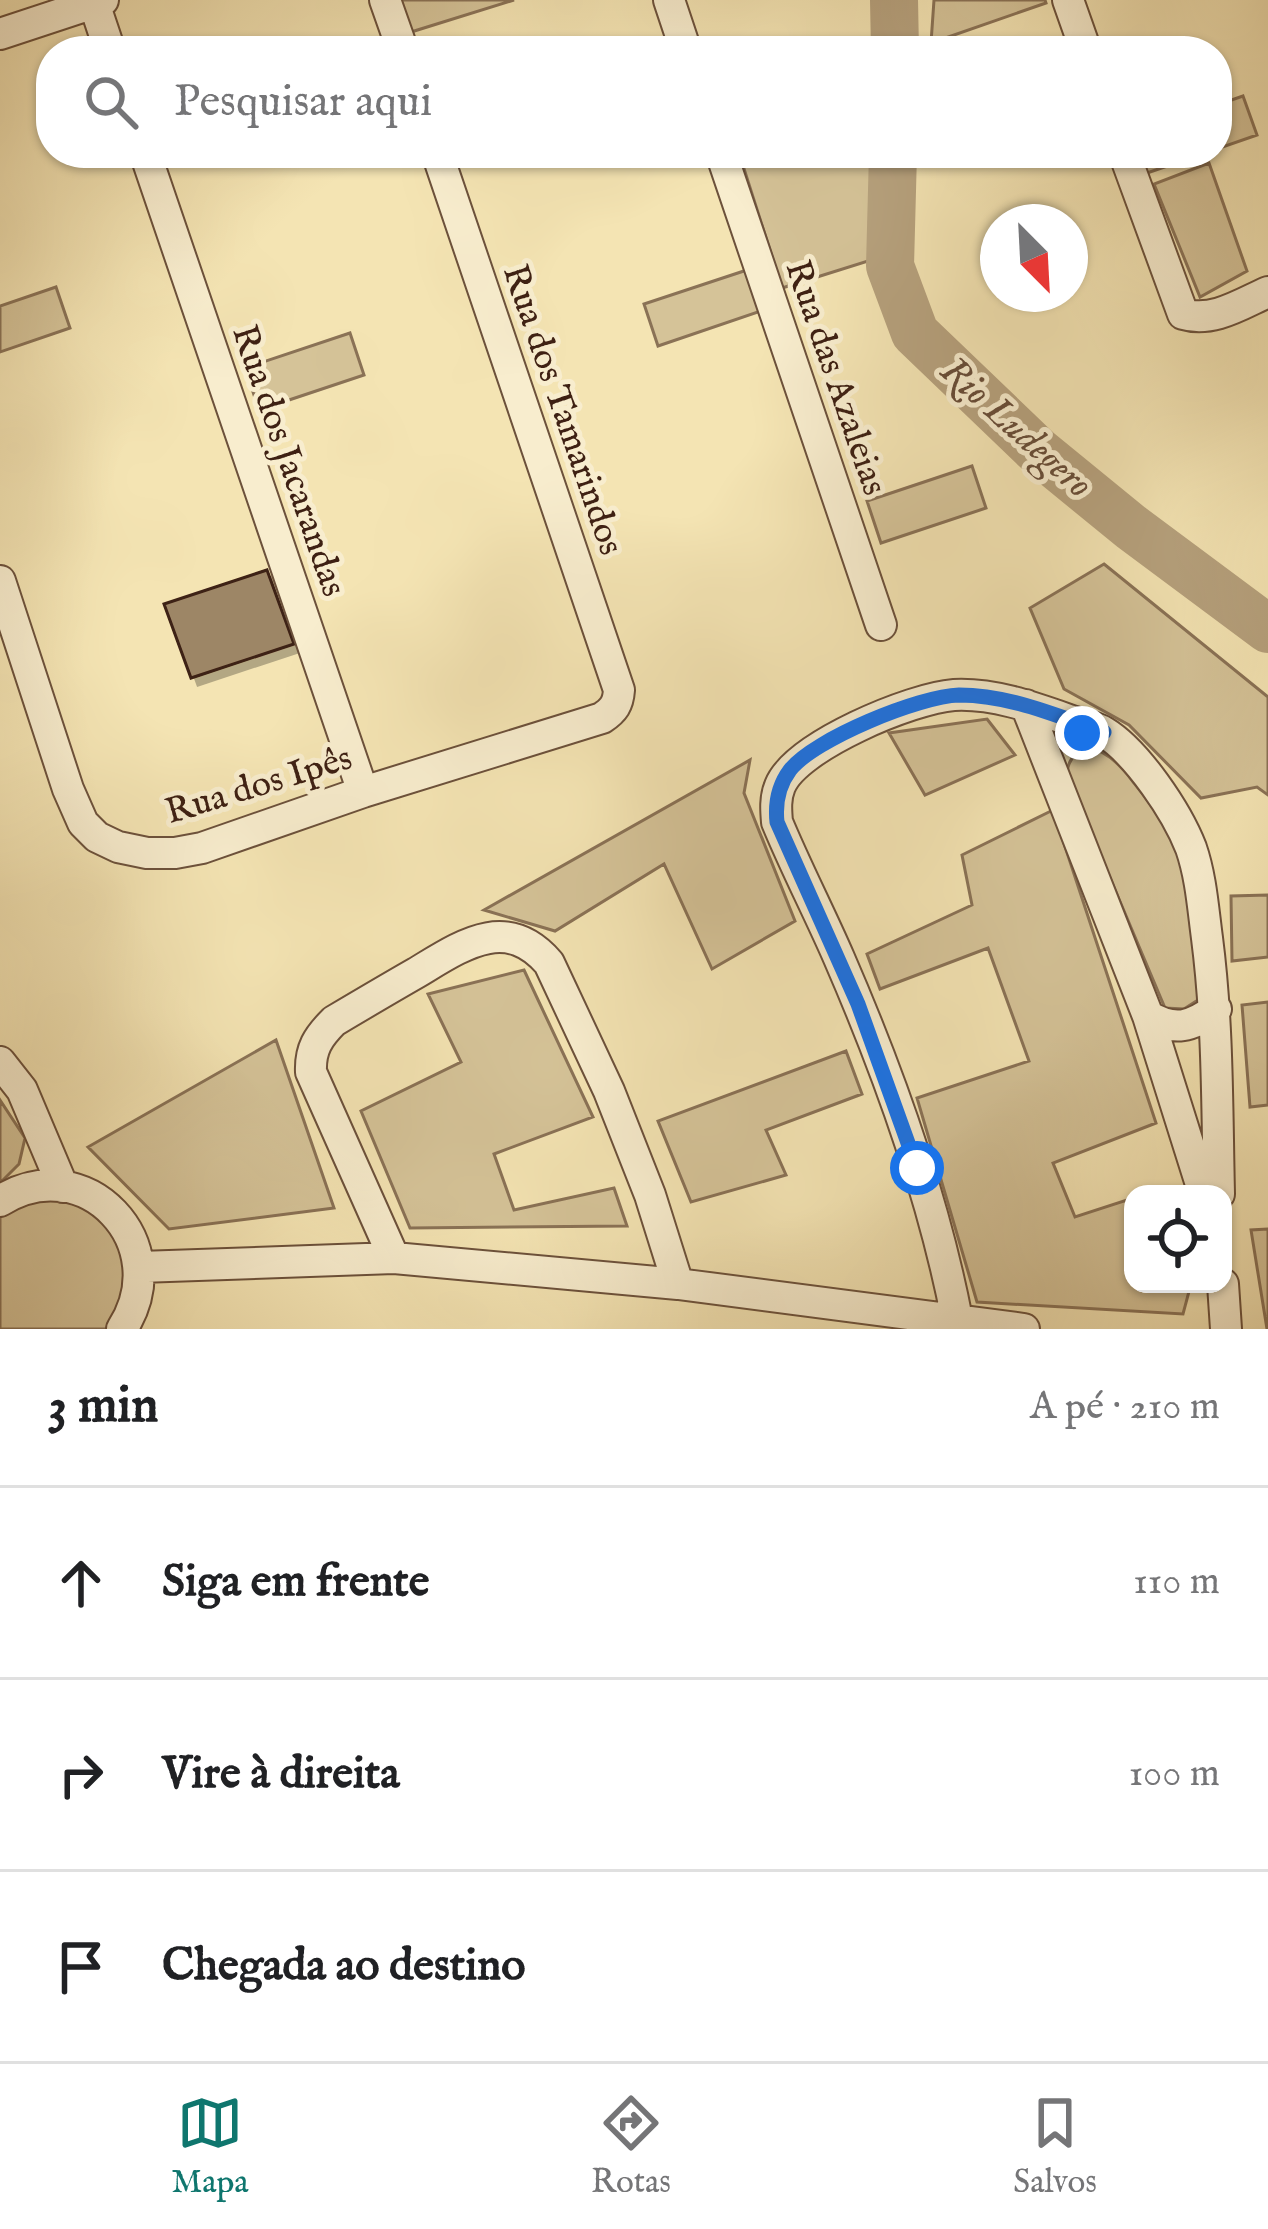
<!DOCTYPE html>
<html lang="pt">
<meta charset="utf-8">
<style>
body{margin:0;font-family:"IM FELL English",serif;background:#f2f2f2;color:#202124}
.controls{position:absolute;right:36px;bottom:36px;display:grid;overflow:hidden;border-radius:24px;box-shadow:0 3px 9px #0004}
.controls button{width:108px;height:108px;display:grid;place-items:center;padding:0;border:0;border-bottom:3px solid #e0e0e0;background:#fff;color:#202124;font:60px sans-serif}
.compass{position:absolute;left:980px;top:204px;width:108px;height:108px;border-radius:50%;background:#fff;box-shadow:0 3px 9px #0004;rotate:156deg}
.stop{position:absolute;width:36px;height:36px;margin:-27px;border:9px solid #1a73e8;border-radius:50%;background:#fff}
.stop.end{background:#1a73e8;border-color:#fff;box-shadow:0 3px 12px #0008}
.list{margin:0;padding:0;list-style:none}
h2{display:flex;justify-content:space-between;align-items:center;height:156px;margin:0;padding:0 48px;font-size:51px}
h2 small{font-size:39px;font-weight:400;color:#757577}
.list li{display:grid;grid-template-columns:78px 1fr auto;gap:36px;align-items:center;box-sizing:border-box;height:192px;padding:0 48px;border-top:3px solid #e0e0e0}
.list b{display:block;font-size:45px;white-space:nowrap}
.list em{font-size:39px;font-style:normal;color:#757577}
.icon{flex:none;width:66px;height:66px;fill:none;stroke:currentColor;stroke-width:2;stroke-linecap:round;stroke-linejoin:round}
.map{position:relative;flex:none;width:1268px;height:1329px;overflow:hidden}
.search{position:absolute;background:#fff;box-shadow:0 3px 9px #0004;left:36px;right:36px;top:36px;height:132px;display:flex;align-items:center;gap:30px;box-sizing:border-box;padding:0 42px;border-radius:48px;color:#757577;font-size:45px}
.sheet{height:732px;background:#fff}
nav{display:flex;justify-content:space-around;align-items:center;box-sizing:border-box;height:168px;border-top:3px solid #e0e0e0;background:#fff;font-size:33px;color:#757577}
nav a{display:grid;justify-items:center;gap:6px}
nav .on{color:#0f766e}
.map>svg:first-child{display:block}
</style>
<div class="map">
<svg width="1268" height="1329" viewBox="0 0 1268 1329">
<defs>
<filter id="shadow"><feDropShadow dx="7" dy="7" stdDeviation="0" flood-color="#0004"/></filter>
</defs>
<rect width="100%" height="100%" fill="#f4e4b3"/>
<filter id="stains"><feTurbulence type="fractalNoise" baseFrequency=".00167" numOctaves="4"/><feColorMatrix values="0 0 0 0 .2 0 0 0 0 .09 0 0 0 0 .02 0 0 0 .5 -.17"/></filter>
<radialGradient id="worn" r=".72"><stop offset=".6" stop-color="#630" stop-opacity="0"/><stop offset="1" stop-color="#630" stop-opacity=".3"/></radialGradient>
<path fill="#d5c398" stroke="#8a7256" stroke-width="3" d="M401 0H514L411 32Z
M934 0H1045L1046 3 931 43Z
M1243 96 1257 135 1217 149V105Z
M739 153H869L881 257 782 288Z
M1140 153H1205L1147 173Z
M1209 163 1247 271 1200 297 1154 184Z
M750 269 764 310 658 346 644 304Z
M56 287 70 328 0 352V306Z
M350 333 364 375 259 410 245 368Z
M972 466 986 508 881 543 867 501Z
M1104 564 1268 697V795L1257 787 1201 798 1129 725 1064 689 1030 608Z
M987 719 1015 755 925 795 889 733Z
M1091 748C1109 752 1123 768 1134 783 1158 812 1180 847 1188 884 1196 921 1196 961 1201 998L1184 1009 1165 1008 1067 776C1067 760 1075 751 1091 748Z
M750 760 744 793 795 921 712 969 664 864 555 931 484 910Z
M1053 810 1156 1123 1053 1163 1075 1217 1133 1198V1284H1191L1183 1314 977 1302 917 1098 1029 1061 988 948 880 989 867 954 972 905 962 855Z
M1268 895V957L1232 961 1231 896Z
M524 970 593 1117 494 1154 514 1210 614 1188 627 1226 410 1228 361 1111 461 1062 428 994Z
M1268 1002V1105L1250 1107 1242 1005Z
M276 1040 334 1208 169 1229 88 1147Z
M846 1051 862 1094 766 1130 786 1175 691 1202 658 1121Z
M0 1100 25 1138 19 1164 0 1183Z
M38 1196 88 1205 122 1241 129 1290 110 1329H0V1213Z
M1268 1229V1329H1267L1251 1230Z"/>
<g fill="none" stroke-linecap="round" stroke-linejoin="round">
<path stroke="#b6a17d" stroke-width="48" d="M894 0 895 51
M893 153 890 266 915 333 1038 451 1131 527 1268 629"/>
</g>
<path fill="#9d8666" stroke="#3e2013" stroke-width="3" filter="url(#shadow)" d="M267 570 294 644 191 678 164 604Z"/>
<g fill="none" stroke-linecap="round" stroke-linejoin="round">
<defs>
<path id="street" d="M93 0 110 51
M385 0 403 51
M669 0 686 51
M1068 0 1086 51
M0 34 103 0
M145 153 363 792
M721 153 881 625
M1124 153 1183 314C1213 323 1241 304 1268 292
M0 581 68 789 83 823 97 837 118 847 147 853H175L202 848 363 792 602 718C614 710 618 704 619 690L437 153
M1026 705 1148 1016 1204 1194
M1148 1016C1175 1032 1191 1027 1216 1009
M0 1062 22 1090 63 1187
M0 1201C85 1147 177 1244 122 1329
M394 1258 311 1072C310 1049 318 1037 334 1021 361 1005 388 989 416 973 461 946 506 913 549 963L609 1091 650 1195 678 1284
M140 1267 394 1258 678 1284 1024 1329
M1223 1284 1226 1329
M957 1319C933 1195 889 1073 839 958 819 912 796 868 777 822 776 810 775 798 780 786 796 746 912 698 954 695 993 693 1032 707 1069 720 1080 724 1094 726 1104 732 1137 752 1177 812 1191 848 1201 877 1203 908 1207 938 1218 1023 1217 1108 1219 1194"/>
</defs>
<use href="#street" stroke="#6c513b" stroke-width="34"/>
<use href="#street" stroke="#f8edce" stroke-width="30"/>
</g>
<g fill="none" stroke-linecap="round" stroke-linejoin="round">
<path stroke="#1a73e8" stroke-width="15" d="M917 1168 858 1004 777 822C775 803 778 786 790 770 814 739 920 696 959 695 1010 695 1057 716 1104 732L1082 733"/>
</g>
<g text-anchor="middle" stroke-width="10" stroke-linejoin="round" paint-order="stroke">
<g font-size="36" fill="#3e2013" stroke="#f8edce">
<text transform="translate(838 377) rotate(71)" y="13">Rua das Azaleias</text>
<text transform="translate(565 409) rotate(71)" y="13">Rua dos Tamarindos</text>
<text transform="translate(291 460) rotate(71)" y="13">Rua dos Jacarandas</text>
<text transform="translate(258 783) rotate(-17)" y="13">Rua dos Ipês</text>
</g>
<g font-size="39" font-style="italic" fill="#684d38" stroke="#f8edce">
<text transform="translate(1018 426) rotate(42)" y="14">Rio Ludegero</text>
</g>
</g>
<rect width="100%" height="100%" filter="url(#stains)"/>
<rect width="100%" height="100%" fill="url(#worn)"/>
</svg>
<div class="controls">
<button><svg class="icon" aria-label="locate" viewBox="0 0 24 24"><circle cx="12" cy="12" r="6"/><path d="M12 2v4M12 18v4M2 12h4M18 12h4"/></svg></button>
</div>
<svg class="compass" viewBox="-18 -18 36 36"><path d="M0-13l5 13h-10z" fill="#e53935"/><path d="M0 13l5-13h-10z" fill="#757577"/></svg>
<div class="stop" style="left:917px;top:1168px"></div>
<div class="stop end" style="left:1082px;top:733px"></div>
<div class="search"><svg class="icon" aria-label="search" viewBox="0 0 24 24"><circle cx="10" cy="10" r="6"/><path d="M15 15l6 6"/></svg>Pesquisar aqui</div>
</div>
<section class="sheet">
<h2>3 min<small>A pé · 210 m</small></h2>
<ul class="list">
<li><svg class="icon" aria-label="ahead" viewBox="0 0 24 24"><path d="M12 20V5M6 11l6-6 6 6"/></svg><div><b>Siga em frente</b></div><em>110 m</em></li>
<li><svg class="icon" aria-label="right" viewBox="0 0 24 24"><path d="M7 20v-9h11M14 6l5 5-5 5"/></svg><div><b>Vire à direita</b></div><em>100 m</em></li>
<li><svg class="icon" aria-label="arrive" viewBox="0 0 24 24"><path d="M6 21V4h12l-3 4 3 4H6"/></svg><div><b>Chegada ao destino</b></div></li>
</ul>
</section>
<nav>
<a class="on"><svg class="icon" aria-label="map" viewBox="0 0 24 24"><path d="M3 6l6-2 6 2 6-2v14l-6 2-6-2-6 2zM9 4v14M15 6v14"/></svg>Mapa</a>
<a><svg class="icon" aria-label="directions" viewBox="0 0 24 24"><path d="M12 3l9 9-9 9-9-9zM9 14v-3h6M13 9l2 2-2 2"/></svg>Rotas</a>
<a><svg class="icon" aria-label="saved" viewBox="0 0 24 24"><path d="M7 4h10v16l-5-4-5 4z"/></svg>Salvos</a>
</nav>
